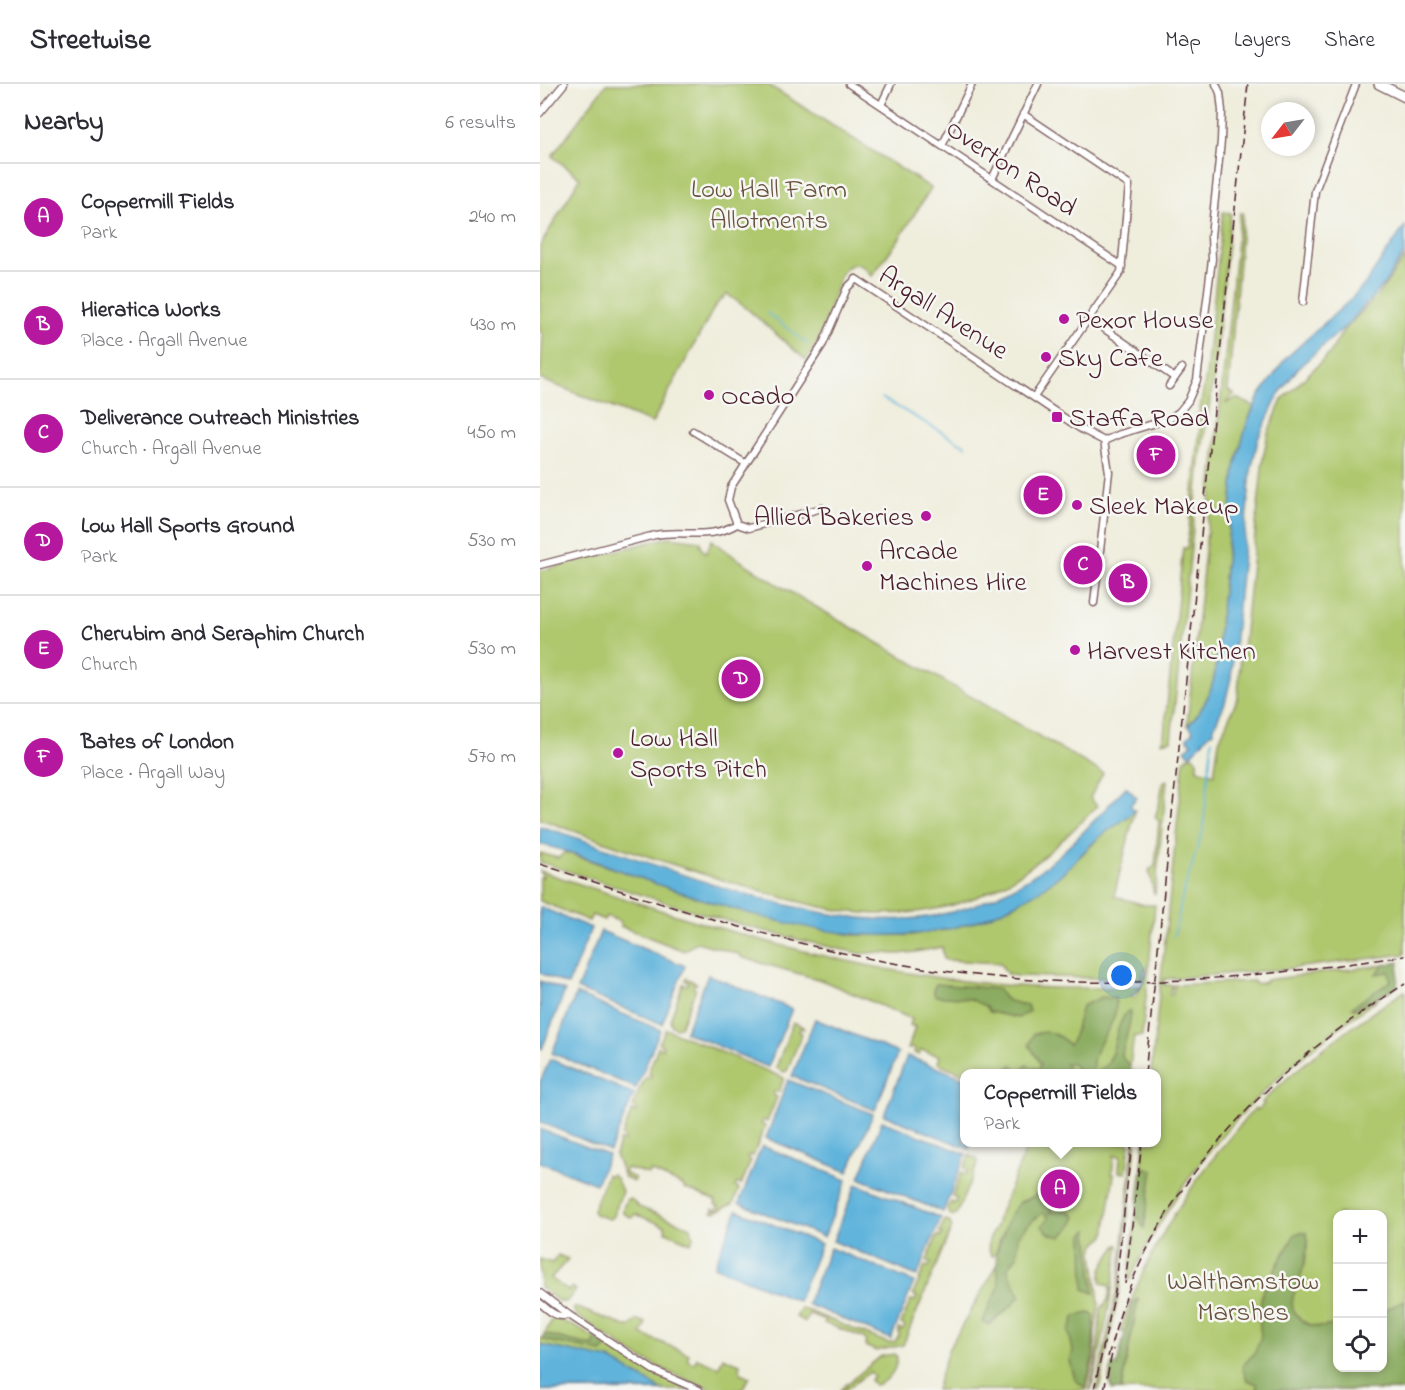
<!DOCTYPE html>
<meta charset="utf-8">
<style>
body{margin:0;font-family:"Indie Flower",sans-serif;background:#f2f2f3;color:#2b2b33}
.controls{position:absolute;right:18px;bottom:18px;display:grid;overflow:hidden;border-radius:12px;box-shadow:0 3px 9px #0003}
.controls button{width:54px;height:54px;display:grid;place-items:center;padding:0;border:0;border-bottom:2px solid #e1e1e2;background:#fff;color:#2b2b33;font:30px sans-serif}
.compass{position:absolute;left:721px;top:18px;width:54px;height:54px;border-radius:50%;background:#fff;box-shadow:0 3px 9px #0003;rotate:239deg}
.you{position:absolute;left:582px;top:892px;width:21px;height:21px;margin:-15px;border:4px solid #fff;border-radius:50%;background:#1a73e8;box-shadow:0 0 0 9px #1a73e833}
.badge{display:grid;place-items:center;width:39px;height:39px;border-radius:50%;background:#b5179e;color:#fff;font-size:20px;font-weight:700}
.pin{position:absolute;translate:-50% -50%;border:3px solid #fff;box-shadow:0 2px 6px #0006}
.popup{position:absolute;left:420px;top:985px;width:201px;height:78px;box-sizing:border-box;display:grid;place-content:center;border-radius:12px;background:#fff;filter:drop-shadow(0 2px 4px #0005);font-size:20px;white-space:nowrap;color:#7c7c81}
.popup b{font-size:22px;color:#2b2b33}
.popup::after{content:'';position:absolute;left:50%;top:100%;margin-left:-12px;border:12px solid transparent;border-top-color:#fff}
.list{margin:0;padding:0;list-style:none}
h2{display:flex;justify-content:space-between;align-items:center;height:78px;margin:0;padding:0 24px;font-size:26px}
h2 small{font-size:20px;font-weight:400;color:#7c7c81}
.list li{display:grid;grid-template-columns:39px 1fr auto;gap:18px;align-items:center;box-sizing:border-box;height:108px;padding:0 24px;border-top:2px solid #e1e1e2}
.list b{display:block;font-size:22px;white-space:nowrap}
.list p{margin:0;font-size:20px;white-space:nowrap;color:#7c7c81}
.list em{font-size:20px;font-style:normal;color:#7c7c81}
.icon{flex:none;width:33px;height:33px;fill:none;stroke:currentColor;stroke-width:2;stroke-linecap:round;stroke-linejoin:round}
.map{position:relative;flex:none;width:865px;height:1306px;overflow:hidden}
header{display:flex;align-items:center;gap:36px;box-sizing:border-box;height:84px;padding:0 30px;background:#fff;border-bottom:2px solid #e1e1e2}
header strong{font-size:28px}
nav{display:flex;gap:33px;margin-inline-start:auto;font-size:21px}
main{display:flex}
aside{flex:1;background:#fff}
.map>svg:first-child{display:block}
</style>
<header>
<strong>Streetwise</strong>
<nav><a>Map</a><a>Layers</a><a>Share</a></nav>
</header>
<main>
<aside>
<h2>Nearby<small>6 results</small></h2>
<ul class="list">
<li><span class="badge">A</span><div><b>Coppermill Fields</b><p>Park</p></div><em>240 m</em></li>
<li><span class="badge">B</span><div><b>Hieratica Works</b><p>Place · Argall Avenue</p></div><em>430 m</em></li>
<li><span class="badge">C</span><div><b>Deliverance Outreach Ministries</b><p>Church · Argall Avenue</p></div><em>450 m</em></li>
<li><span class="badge">D</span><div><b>Low Hall Sports Ground</b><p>Park</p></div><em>530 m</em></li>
<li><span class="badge">E</span><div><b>Cherubim and Seraphim Church</b><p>Church</p></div><em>530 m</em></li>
<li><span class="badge">F</span><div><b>Bates of London</b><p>Place · Argall Way</p></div><em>570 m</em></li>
</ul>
</aside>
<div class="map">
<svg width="865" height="1306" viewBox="0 0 865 1306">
<rect width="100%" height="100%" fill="#f6f6f2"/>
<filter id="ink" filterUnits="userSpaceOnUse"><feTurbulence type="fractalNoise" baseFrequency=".0167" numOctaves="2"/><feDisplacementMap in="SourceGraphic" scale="12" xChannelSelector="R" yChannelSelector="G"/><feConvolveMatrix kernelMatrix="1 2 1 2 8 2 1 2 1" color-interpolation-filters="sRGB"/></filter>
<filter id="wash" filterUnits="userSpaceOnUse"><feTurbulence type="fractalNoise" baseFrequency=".008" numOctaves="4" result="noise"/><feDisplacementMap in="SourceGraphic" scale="24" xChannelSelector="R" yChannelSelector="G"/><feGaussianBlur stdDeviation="1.35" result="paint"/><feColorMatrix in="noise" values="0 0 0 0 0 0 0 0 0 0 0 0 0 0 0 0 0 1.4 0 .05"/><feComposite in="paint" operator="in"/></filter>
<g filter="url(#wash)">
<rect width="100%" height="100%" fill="#efeddb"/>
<path fill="#afc86e" stroke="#7c744c" stroke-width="1.5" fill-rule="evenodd" d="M66 0H227L391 104 359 155 332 192C322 179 314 175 302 188L278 258 266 276 205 223 187 210 175 222 112 339 0 295 3 250 0 248V162L40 94 12 72Z
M683 128 691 129 673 299 660 377 631 656 621 658 624 651 643 464H647L661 335H657V330H659L666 292Z
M700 129H703L688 307 694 310 685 320 696 314 714 322 707 339 695 383 674 597C668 613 661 632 647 641Z
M865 173V870L745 885 624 895V901H633L629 910 632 911 635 901 714 897 715 900 726 898V896L844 881 842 884 849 888 851 897 815 925 841 913C729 991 648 1071 590 1196L588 1195 596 1132 600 1134 612 1086 602 1083 604 1059 616 1058V990L611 989 644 676 651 671 657 676V685L674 690 679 657 698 613 700 576 702 575 723 375 728 349 742 316 790 269 803 247 838 211Z
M129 453 160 457 162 465 166 469 172 456 196 474 240 502 563 689 550 714 557 722C519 760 490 790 439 812 404 827 360 832 323 829 283 826 241 813 203 802 134 782 67 759 0 735V487Z
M627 696 615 810H614L609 786 615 782 619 737 615 733 619 721 623 698Z
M595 727 574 812 604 821H615L609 881 603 887 601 895 476 892 467 890 460 879 406 876 404 875 402 863C387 866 373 869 358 870 346 870 334 866 323 870 213 848 107 813 0 778V769L18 774 25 768 127 803 209 828 312 851H373L430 839 472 822 524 788 562 751Z
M0 787C193 851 394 918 600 902L598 906 591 912 593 914C605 907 599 894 609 884L602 952H594L589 989 470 990 463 988 462 989 424 990 398 979 400 972 381 966 379 971 374 969 375 964 368 965 375 943 370 941 372 935 281 896 200 873 199 870 157 858 144 867 80 842 81 838 66 832 64 836 52 831 49 837 0 817V793H3Z
M146 894 158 900H154L153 904 156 905 140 943 137 944 132 942 130 936 143 900 147 901 149 899 145 896Z
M865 907V1306H581L598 1215 593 1218 587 1246 584 1248H580C607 1162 656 1090 715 1024L718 1026 724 1020 722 1018C765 975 814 940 865 907ZM798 1130H842V1284H798Z
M253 938 264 943V945L260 944 259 948 262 949 247 987 244 988 236 984Z
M126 945 244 994 239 1008 235 1007 233 1011 237 1013 227 1038 223 1036 221 1040 225 1042 213 1072 209 1071 207 1074 211 1076 201 1101 197 1099 195 1103 199 1105 193 1120 176 1128H172L173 1125 177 1126 179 1122 175 1120 176 1117 144 1104V1102L111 1087 109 1090 86 1084 84 1089 95 1094 93 1098 84 1093 75 1071 80 1056 84 1058 85 1055 82 1052 92 1027 96 1028 97 1025 93 1023 98 1008 106 993 110 994 111 990 108 989 118 963 122 965 123 962 119 959Z
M486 1059H590L586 1089 579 1088 580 1072 574 1071 572 1089 574 1090 565 1152 555 1161 553 1167 559 1220 555 1248V1271L547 1306H396L408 1266 509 1092 495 1112 480 1118 460 1155 456 1169 452 1172C443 1159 453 1149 458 1137L457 1136 485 1067Z
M594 1059H596L580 1202 561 1297 559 1306H556L579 1196Z
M429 1071 437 1075 438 1079 417 1129 413 1132 409 1130 407 1126 411 1118 415 1120 417 1115 412 1113 422 1088 427 1090 428 1086 424 1084Z
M67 1090 69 1092 72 1090 76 1094 82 1107 73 1133 69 1135 54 1130 53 1126Z
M87 1115H91L99 1123 151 1143 153 1153 151 1159 126 1148 125 1142 95 1130 93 1134 84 1130 82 1126Z
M405 1136 409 1137 412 1143 363 1261 336 1267 325 1262 326 1256 322 1253 284 1239 285 1236 269 1230 265 1238 256 1233 261 1224 348 1259 355 1258 359 1252V1245L363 1246 365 1242 361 1240 371 1216 375 1217 377 1213 373 1211 385 1182 389 1183 391 1179 387 1177 397 1152 401 1153 402 1149 399 1148Z
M577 1161H579C572 1210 563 1258 551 1306H550L557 1272 561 1225 568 1216 570 1206 569 1201 562 1199C557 1185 570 1173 577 1161Z
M18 1171 28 1175 11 1194 28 1207 32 1203 36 1206 26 1218 18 1217 0 1203V1175L12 1179Z
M35 1223 85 1242H90L98 1236 106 1239 101 1250 149 1270 147 1275 152 1279 155 1278 157 1274 179 1283 183 1273 200 1280V1289L210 1293 202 1306H173L135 1291 97 1272 37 1232 33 1226Z
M13 1234C37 1241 57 1256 79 1269 102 1283 126 1295 150 1306H0V1254H2Z
M354 1270 357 1274C356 1287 348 1299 334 1301L330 1296 334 1292 330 1288 305 1306H300L341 1272Z"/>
<path fill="#8bac61" stroke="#6a6646" stroke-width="1.5" d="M859 878 857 903 815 925 812 923 851 897 849 888 836 890 844 881Z
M396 900 459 905C463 919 474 918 487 921L489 928 478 934 450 928 445 922 430 915 395 912 393 906Z
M562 913 575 914C582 942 548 960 553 989L538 987 532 978 525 980 532 989H462L472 981 481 987 486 981 498 985 501 980 489 961 493 950C508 946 518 949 529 961L534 952 542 922Z
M589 926 591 927C592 935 584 960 582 970L583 975 590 981V987L595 988V989H558V987C560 985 564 984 566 981 576 972 573 941 589 926Z
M602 1083 613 1086 604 1144 601 1140 600 1134 596 1132Z
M510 1092 513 1103 527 1108V1117L512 1124 509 1129 527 1126 536 1133 531 1143 521 1153 510 1150 501 1142 509 1134 503 1129 492 1137 478 1152 477 1172 467 1185 480 1211C473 1223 460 1231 449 1241L443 1238 449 1222 459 1203 456 1169 470 1131 480 1118 495 1112Z
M548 1146 554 1209 544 1205 543 1150Z
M761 1148 767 1149C768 1163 766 1177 761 1191 754 1210 743 1226 766 1239 777 1245 786 1243 797 1240L798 1284H842L843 1227 865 1216V1306H717V1300L707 1296 702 1283 715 1268 721 1252 719 1234 722 1208 755 1150Z
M598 1215 581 1306H572L569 1294 572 1280 577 1281 591 1225 593 1218Z
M549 1229 554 1231 553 1272 545 1304 535 1296 530 1277 533 1267 529 1247 535 1232Z
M4 1250 53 1262 55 1254 68 1262 61 1268 3 1256Z"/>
<path fill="#61b4dc" stroke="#566a84" stroke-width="1.5" d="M865 142V169L844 200 808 240 759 283 739 310 718 355 711 387 691 594 685 619 674 643 673 649H670L651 671 645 666 652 660 647 654 653 647 648 641C663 627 671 609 675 589L695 383 707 339 719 312 746 274 809 217 825 200Z
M586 703 597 714 590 721 595 727C584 736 573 743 562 751 549 761 538 775 526 786 511 800 492 812 473 821 363 881 236 840 125 803 84 789 42 770 0 760V743L13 746C80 768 146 794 215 813 320 841 403 853 498 788 531 764 558 732 586 703Z
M0 823 51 844 28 901 0 889Z
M61 847 145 882 122 940 37 905Z
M168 891 252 925 228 983 145 948Z
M0 897 25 907 2 965 0 964Z
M36 910 120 946 96 1004 12 969Z
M275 935 358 969 335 1026 252 992Z
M367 972 424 994V1058L432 1059 429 1065 344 1031Z
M10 975 94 1010 70 1067 0 1038V998Z
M248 996 333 1030 308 1088 226 1054Z
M342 1037 426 1070 403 1128 319 1094Z
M0 1045 68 1071 56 1100 0 1078Z
M222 1062 307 1096 284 1153 199 1119Z
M316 1100 401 1134 377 1192 293 1157Z
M197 1126 281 1160 258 1217 174 1182Z
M290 1164 374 1198 351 1255 267 1220Z
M0 1261 69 1275 123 1306H0Z"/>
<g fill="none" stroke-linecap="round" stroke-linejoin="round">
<path stroke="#61b4dc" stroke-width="1.5" d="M227 229 268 260
M342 314 426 362
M634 852 642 814 663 745 672 656"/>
</g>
</g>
<g filter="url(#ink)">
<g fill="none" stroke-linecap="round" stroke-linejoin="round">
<defs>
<path id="street" d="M309 0 582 182
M341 21 351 0
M0 29 24 0
M483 30 589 101 581 188 494 313
M402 62 432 0
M452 95 498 0
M763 218 775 107 816 0
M549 234 635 294
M629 302 642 284
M153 347 205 379
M564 357 580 350 629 335 639 328 648 317 657 296 672 175 671 152 681 57 682 27 680 9 676 0
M282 424 209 444 197 440 188 416 191 403 283 260 307 204 316 195 541 345 564 357
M0 481 115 451C145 445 168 457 197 440
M554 519 569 388 564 357
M0 1209 29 1231 113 1286 159 1306
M0 1219C10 1227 16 1235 29 1231"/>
<path id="primary" d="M839 0 865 13"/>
</defs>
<use href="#street" stroke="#846769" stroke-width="9"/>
<use href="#primary" stroke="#846769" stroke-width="12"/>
<use href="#street" stroke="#fff" stroke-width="6"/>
<use href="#primary" stroke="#fff" stroke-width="9"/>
<path stroke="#4a1f2b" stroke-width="1.5" stroke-dasharray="9 4.5" stroke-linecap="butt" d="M0 780C153 831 305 881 467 894 600 906 733 891 865 872
M605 990 708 0
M585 1200 602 1058
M568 1273C576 1242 585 1211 599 1182 654 1062 754 969 865 900
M554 1306 575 1208 592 1058
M564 1306 573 1265"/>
</g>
</g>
<g fill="#b5179e" stroke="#f6f6f2" stroke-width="2">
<circle cx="524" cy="235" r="6"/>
<circle cx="506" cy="273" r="6"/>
<circle cx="169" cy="311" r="6"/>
<rect x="511" y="327" width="12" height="12" rx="3"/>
<circle cx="537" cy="421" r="6"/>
<circle cx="386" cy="432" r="6"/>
<circle cx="327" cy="482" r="6"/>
<circle cx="535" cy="566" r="6"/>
<circle cx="78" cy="669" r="6"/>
</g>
<g text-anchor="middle" stroke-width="5" stroke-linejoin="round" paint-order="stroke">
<g font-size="27" fill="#4a1f2b" stroke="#f6f6f2">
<text transform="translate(472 83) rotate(34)" y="9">Overton Road</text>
<text transform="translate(404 228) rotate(33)" y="9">Argall Avenue</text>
</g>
<g font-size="27" fill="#68523f" stroke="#f6f6f2">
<text x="229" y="113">Low Hall Farm<tspan x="229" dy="31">Allotments</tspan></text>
<text x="703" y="1205">Walthamstow<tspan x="703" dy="31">Marshes</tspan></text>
</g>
<g font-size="27" fill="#4a1f2b" stroke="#f6f6f2" text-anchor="start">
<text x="536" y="244">Pexor House</text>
<text x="518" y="282">Sky Cafe</text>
<text x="181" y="320">Ocado</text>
<text x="529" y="342">Staffa Road</text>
<text x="549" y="430">Sleek Makeup</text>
<text x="374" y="441" text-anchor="end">Allied Bakeries</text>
<text x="339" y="475">Arcade<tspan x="339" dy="31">Machines Hire</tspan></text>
<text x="547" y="575">Harvest Kitchen</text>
<text x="90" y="662">Low Hall<tspan x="90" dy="31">Sports Pitch</tspan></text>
</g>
</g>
</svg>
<div class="controls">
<button>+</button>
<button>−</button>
<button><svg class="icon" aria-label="locate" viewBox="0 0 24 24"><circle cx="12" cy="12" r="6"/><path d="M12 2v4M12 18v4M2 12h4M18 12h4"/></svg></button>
</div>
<svg class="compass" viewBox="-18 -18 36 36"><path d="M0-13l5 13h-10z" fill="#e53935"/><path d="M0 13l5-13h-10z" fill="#7c7c81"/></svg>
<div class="you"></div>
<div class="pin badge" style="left:520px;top:1105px">A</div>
<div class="popup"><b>Coppermill Fields</b>Park</div>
<div class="pin badge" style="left:588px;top:499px">B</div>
<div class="pin badge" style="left:543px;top:481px">C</div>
<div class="pin badge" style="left:201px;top:595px">D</div>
<div class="pin badge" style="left:503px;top:411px">E</div>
<div class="pin badge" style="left:616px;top:371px">F</div>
</div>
</main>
